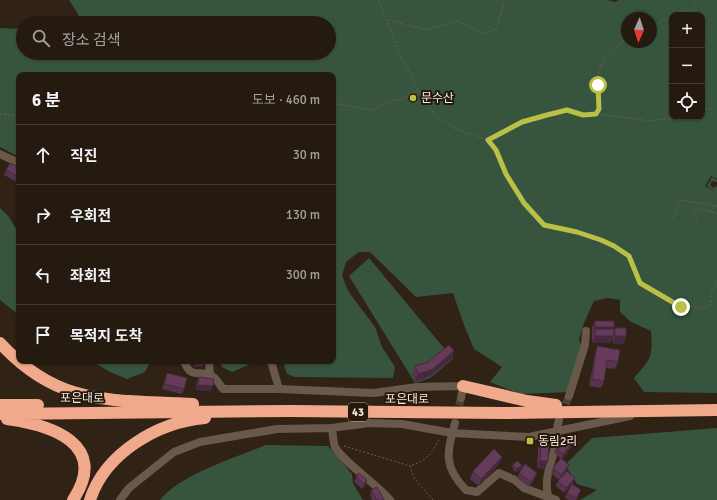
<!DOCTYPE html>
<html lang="ko">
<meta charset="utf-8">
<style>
body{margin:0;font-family:Signika,"Noto Sans KR",sans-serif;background:#2c2319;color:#f1f3f6}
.controls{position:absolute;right:12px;top:12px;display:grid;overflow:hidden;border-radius:8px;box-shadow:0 1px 3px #0004}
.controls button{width:36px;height:36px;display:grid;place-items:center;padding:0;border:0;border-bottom:1px solid #413830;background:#241a10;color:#f1f3f6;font:20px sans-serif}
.compass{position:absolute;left:621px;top:12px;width:36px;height:36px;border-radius:50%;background:#241a10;box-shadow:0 1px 3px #0004;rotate:183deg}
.stop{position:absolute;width:12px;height:12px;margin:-9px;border:3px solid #bac045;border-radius:50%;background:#fff}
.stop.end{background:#bac045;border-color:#fff;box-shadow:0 1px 4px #0008}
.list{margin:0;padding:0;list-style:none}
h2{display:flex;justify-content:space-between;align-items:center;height:52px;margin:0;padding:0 16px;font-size:17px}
h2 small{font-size:13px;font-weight:400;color:#a3a19f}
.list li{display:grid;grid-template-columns:26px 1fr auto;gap:12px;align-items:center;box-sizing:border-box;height:60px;padding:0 16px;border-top:1px solid #413830}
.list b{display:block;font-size:15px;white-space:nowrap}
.list em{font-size:13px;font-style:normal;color:#a3a19f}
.icon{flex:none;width:22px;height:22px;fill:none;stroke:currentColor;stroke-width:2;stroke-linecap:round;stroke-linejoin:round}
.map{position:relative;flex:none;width:717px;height:500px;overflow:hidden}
.search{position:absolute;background:#241a10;box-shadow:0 1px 3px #0004;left:16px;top:16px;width:320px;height:44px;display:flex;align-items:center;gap:10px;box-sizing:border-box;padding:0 14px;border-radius:22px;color:#a3a19f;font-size:15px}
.panel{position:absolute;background:#241a10;box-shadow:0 1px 3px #0004;left:16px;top:72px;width:320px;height:292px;border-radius:8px}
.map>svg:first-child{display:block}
</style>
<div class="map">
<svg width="717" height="500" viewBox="0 0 717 500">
<rect width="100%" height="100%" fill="#302215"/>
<path fill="#37543e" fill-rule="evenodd" d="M69 0H607L615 2 619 0H717V179L711 176 705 186 715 192 707 186 712 177 717 180V182L712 181 710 185 713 188 717 186V393L644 392 634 378C651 359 653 357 651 331L631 322 620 312V300L608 298 594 301 584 323 579 339 584 354 571 392 520 394 490 382 502 367 474 349 464 325 453 293 416 297 370 252H359L346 262 342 275 348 291 375 327 382 347 395 367 393 378 295 377 287 374 283 361H333V75H19V157L0 147V28L23 29V53H329V23H80L78 14ZM672 15H702V117H672ZM627 18H651V42H627Z
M0 208 9 217 19 234V315L0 300Z
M369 258 453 359 430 378 415 383 349 276Z
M92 361H151L145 372 127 379 110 372Z
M220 361H257L232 372 222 367Z
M717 428V500H580L597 490 577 484 565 465 592 438Z
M266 445 328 446 352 474 353 483 363 500H160C179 475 236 457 266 445Z"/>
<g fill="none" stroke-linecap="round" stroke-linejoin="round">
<path stroke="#4d4034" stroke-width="8" stroke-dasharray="8 4" stroke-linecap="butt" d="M561 415 569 396
M456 417 461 398"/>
<path stroke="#6b5f53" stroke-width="1" stroke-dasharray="2 2" stroke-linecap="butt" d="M379 0 399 53 424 101 438 117 456 129 488 140 496 150 507 174 524 203 544 225 577 232 601 240 613 246 629 256 640 283 681 307 698 306 704 309 710 305 711 293 717 283
M674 15 690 10 700 0
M388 20 426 30 457 21 485 34 496 29 505 0
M651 27 672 16
M333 103 371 110 394 100 403 99 417 90
M702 111 717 106
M0 114 19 116
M596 114 651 121 681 117
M488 140 522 122 547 115 567 110 583 115 596 114C600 107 599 101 598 93 596 65 604 54 627 39
M712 212 717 214
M673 219 680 200 717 206
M697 219 693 211 702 209 711 212 714 206
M344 446 410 466
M433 500 414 478 410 466C427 460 431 455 439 439"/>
<path stroke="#69594b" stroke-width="8" d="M0 154 19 163
M184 361C191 379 196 370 210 375 216 377 219 384 223 389H279
M209 361 210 375
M271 361 279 389 374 393 417 387 463 386 461 398
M569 396 585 345 586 331
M455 423C447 453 443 466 466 490L477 492 499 473 515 480 524 488 556 500
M332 428C333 434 333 442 335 447 343 462 377 484 390 500
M548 496C544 476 551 466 555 447 557 438 556 429 559 420
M120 500 129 488 174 452 200 442 277 429 331 428 369 423 402 424 452 433 529 437 630 416"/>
<path stroke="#f1a98b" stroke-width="12" d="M0 343C60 408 112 399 193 404
M463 386 527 401 556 405
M0 405H38
M0 414 290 411 503 413 717 410
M7 419C51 425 110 444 73 500
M90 500C105 453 158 422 205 418"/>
</g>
<path fill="#58334d" d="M19 167V178L17 182 4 175 6 170Z
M595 321 614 327 613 329 614 332 615 328 624 344H613V339L611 343H592V328Z
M597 346 618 362 615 369 606 368 604 381 601 388 589 386 595 354Z
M454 351 452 359 430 376 415 382 412 374 415 366Z
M167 374 184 389 182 394 162 389Z
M199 377 211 391 196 390 197 382Z
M541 440 545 469 537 468 538 448Z
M556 447 570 449 562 459 567 470 559 480 551 473 553 468 561 459 554 452Z
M502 457 499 464 479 486 470 479 473 471Z
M513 464 522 466 521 469 515 472 512 466Z
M519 473H537L535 478 529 487 517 478Z
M356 477 366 485 362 489 354 482Z
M575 478 573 483 564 493 556 486 558 481Z
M371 490 384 500H372L370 495Z
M567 493 579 495 576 500H569L565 498Z"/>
<path fill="#47293f" d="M595 327H614L611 334 595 329 592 334Z
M595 336H614L611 343H592Z
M615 336H626L624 344H613Z
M454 351 452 359 430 376 415 382 418 374Z
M187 361H194L193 362H186Z
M195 362H205L203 367H193Z
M198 385 213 386 211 391 196 390Z
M572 444 570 449 562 459 563 454Z
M502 457 499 464 479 486 481 479Z
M540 461H548L545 469 537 468Z
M569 465 567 470 559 480 561 475Z
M522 466 521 469 515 472 516 469Z
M537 473 535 478 529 487 531 482Z
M575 478 573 483 564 493 566 488Z
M367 480 366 485 362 489 364 484Z
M581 490 579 495 576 500H575Z"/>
<path fill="#663b5a" stroke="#47293f" d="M10 163 19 167V177L6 170Z
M595 321H614V327H595Z
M615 328H626V336H615Z
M595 329H614V336H595Z
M449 345 454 351 433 369 418 374 415 366 428 362Z
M597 346 620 350 618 362 607 360 604 381 592 379Z
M195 361H205V362H195Z
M167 373 187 378 184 389 164 384Z
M199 377 214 379 213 386 198 385Z
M564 437 572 444 563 454 556 447Z
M541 440 549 441 548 461H540Z
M494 449 502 457 481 479 473 471Z
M561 458 569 465 561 475 553 468Z
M518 461 522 466 516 469 513 464Z
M525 464 537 473 531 482 519 473Z
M567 471 575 478 566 488 558 481Z
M359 473 367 480 364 484 356 477Z
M572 484 581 490 576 498 567 493Z
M377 487 384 500H377L371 490Z"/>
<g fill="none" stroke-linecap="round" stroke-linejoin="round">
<path stroke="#bac045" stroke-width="5" d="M598 85 599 109 596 114 583 115 567 110 547 115 522 122 488 140 496 150 506 174 524 203 544 225 577 232 601 240 614 246 629 256 640 283 681 307"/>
</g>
<g fill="#bac045" stroke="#26190c" stroke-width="1.5">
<circle cx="413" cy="98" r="4"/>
<rect x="526" y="437" width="8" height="8" rx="2"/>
</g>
<g text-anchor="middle" stroke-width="4" stroke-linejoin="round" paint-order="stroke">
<rect fill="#26190c" stroke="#b6aba1" stroke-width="1" x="348" y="403" width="20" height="18" rx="3"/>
<g font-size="11" font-weight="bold" fill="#f3eae1">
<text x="358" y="416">43</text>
</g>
<g font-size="12" fill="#f3eae1" stroke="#26190c" text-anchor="start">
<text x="421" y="102">문수산</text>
<text x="538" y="445">동림2리</text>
</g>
<g font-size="12" fill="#f3eae1" stroke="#26190c">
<text x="82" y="402">포은대로</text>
<text x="407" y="403">포은대로</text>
</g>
</g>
</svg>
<div class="controls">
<button>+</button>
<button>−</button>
<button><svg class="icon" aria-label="locate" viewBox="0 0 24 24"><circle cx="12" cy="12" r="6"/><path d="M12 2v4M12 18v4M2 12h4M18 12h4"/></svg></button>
</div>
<svg class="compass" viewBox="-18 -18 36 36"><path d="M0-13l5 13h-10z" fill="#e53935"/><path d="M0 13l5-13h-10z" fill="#a3a19f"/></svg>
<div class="stop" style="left:598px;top:85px"></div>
<div class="stop end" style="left:681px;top:307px"></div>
<div class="search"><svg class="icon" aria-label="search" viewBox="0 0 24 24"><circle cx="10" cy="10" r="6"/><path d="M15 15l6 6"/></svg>장소 검색</div>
<section class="panel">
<h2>6 분<small>도보 · 460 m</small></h2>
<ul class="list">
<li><svg class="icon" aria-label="ahead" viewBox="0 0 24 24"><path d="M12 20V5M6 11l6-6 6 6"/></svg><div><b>직진</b></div><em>30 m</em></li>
<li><svg class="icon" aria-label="right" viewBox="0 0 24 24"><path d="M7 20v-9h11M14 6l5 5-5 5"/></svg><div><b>우회전</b></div><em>130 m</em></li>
<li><svg class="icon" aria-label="left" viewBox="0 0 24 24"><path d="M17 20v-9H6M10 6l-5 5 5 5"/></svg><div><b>좌회전</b></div><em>300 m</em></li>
<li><svg class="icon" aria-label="arrive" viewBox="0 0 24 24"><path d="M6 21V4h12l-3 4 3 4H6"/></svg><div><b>목적지 도착</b></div></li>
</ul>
</section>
</div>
